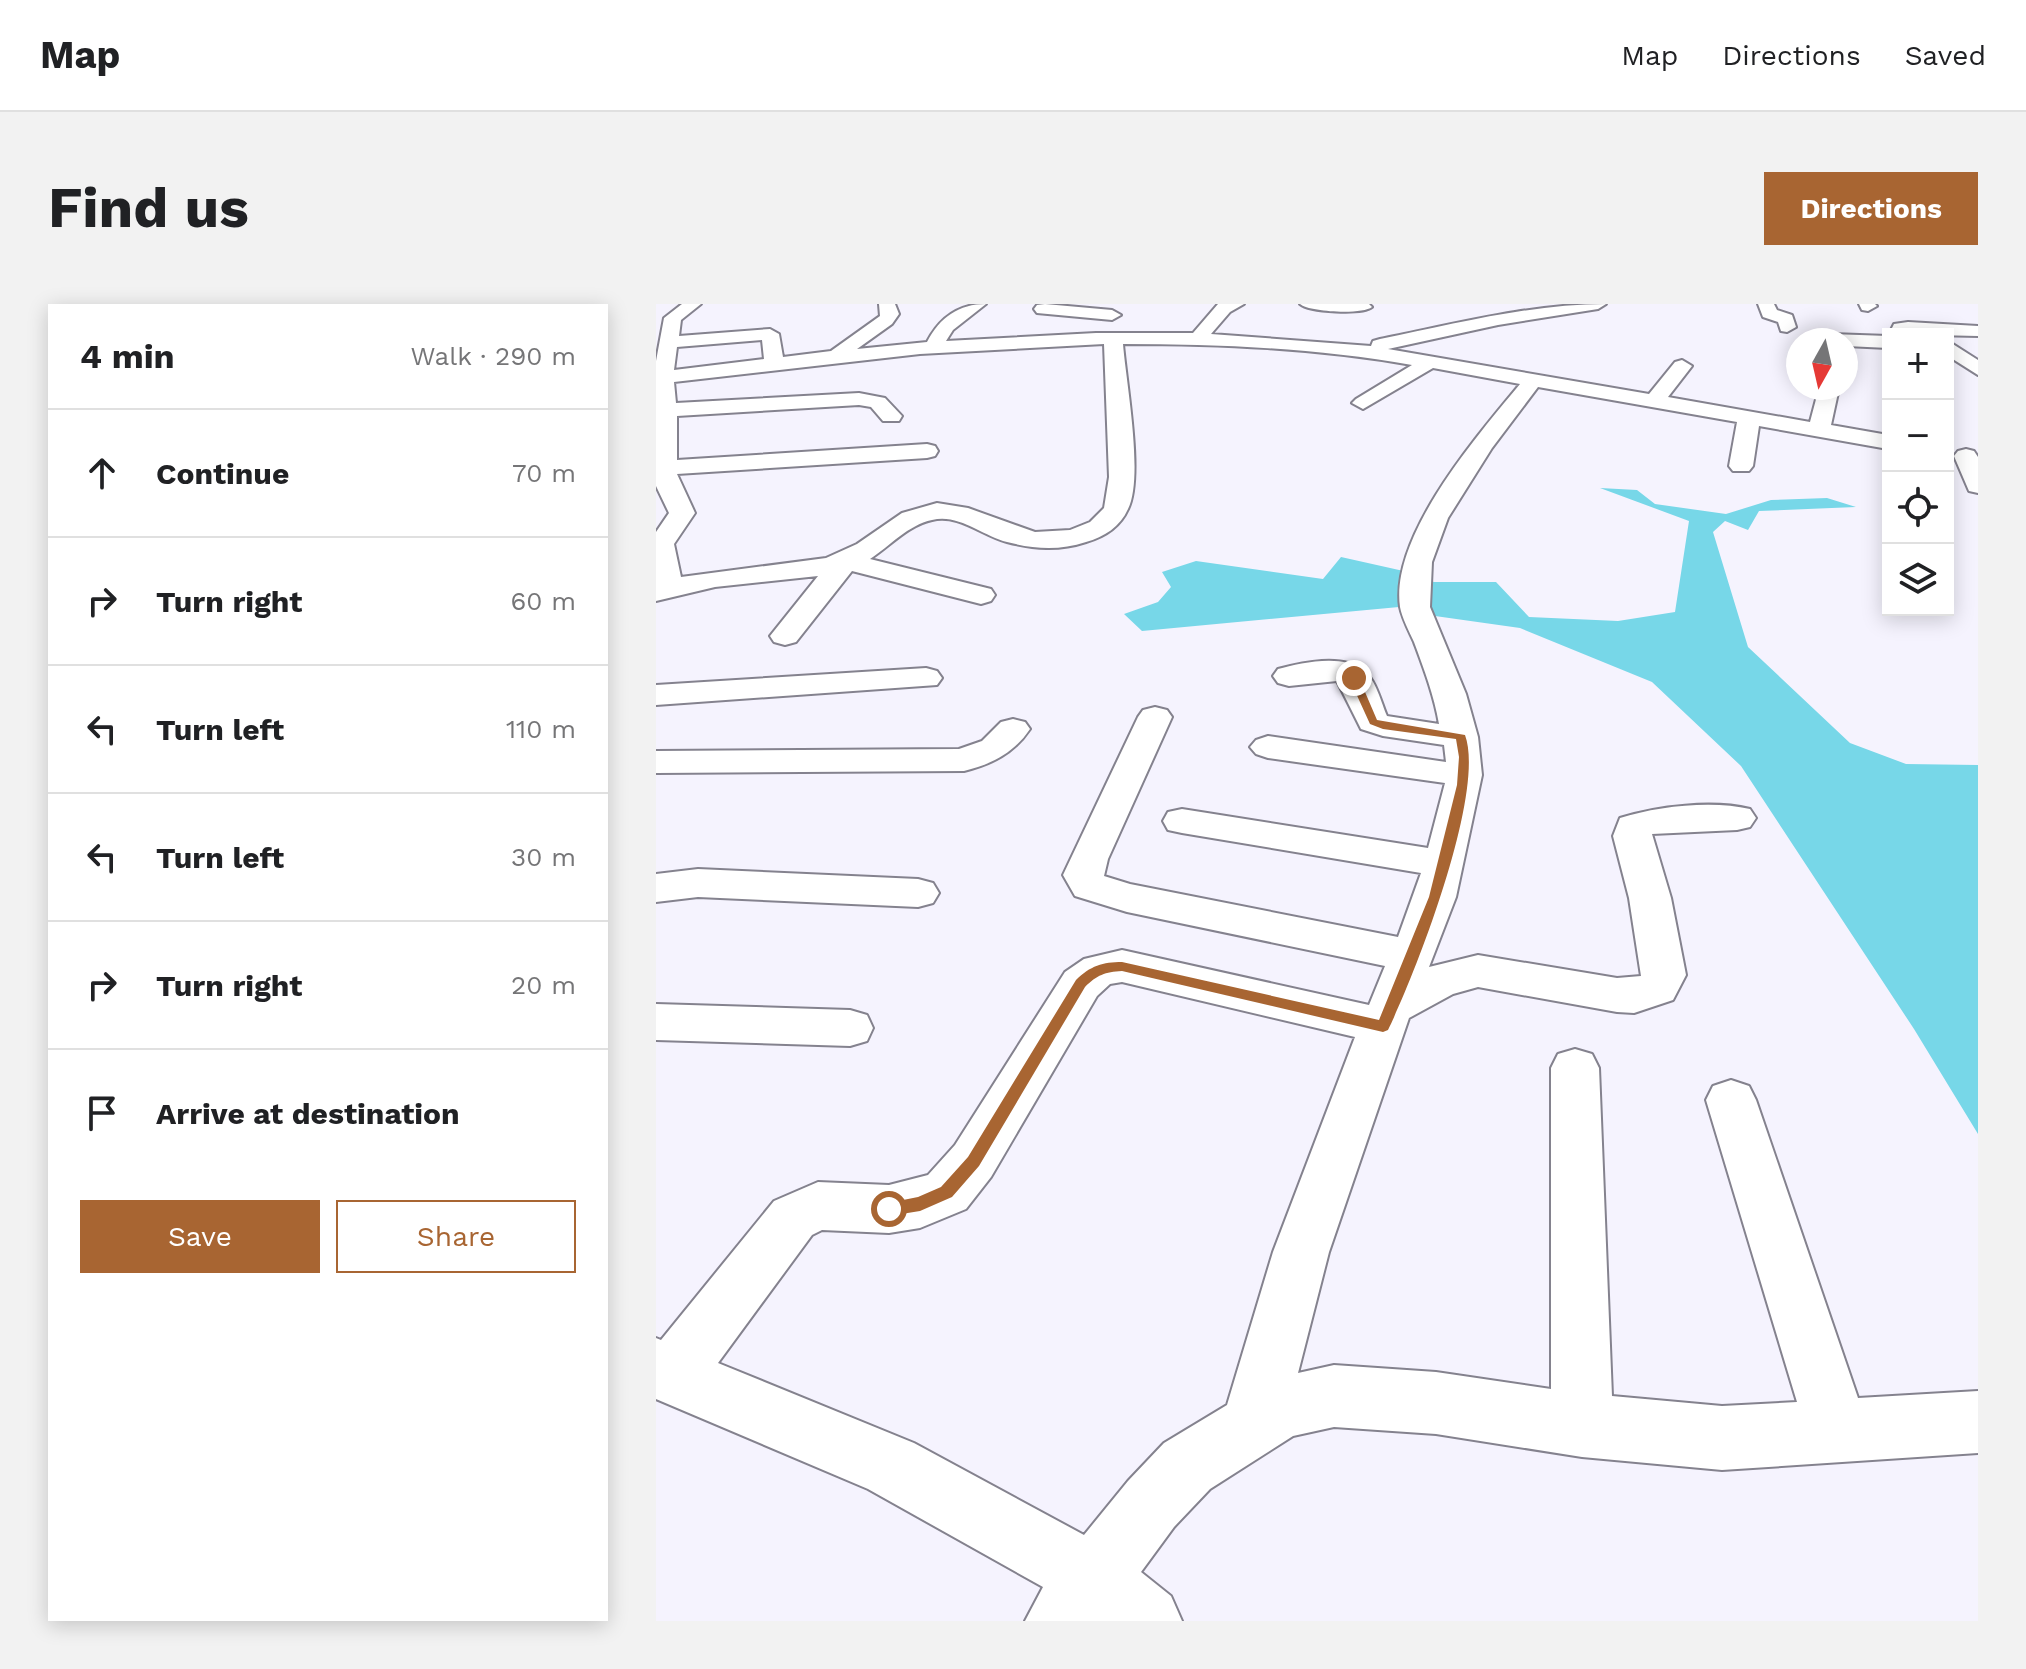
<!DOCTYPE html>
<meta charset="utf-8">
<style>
body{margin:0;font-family:"Work Sans",sans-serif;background:#f2f2f2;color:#202124}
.controls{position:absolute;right:24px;top:24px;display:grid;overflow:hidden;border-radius:0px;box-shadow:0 4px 20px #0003}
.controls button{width:72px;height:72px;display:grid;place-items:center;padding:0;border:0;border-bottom:2px solid #e0e0e0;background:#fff;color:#202124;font:40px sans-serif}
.compass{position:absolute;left:1130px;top:24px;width:72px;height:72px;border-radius:50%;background:#fff;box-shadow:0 4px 20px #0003;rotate:188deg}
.stop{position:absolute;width:24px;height:24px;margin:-18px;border:6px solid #a86532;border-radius:50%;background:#fff}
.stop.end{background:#a86532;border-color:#fff;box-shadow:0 2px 8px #0008}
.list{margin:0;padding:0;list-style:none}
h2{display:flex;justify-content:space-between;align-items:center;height:104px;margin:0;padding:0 32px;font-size:34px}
h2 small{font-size:26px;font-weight:400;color:#757577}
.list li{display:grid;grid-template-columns:52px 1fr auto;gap:24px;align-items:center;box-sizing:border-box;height:128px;padding:0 32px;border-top:2px solid #e0e0e0}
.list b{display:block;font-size:30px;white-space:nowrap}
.list em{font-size:26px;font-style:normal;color:#757577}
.actions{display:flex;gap:16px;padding:24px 32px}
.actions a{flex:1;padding:18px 0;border:2px solid #a86532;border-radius:0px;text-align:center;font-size:28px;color:#a86532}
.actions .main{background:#a86532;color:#fff}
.icon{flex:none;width:44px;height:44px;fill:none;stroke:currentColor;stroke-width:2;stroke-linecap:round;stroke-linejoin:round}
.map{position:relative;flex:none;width:1322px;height:1317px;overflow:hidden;border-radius:0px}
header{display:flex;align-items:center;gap:48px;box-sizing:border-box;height:112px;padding:0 40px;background:#fff;border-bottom:2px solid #e0e0e0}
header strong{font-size:38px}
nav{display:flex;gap:44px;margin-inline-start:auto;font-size:28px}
.intro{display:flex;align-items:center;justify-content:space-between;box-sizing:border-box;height:192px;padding:0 48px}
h1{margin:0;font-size:56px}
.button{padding:20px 36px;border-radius:0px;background:#a86532;color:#fff;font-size:28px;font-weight:700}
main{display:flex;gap:48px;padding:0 48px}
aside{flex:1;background:#fff;border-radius:0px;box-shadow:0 4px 20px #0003}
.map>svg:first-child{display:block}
</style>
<header>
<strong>Map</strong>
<nav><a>Map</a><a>Directions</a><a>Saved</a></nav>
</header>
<div class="intro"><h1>Find us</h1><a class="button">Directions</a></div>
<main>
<aside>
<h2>4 min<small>Walk · 290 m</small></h2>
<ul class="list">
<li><svg class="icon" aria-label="ahead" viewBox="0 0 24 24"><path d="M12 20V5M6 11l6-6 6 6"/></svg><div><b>Continue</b></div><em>70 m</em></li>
<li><svg class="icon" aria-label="right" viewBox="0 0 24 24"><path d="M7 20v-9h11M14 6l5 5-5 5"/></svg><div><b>Turn right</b></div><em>60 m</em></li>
<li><svg class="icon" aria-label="left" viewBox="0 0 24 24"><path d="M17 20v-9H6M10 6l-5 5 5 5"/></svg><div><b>Turn left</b></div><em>110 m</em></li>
<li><svg class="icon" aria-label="left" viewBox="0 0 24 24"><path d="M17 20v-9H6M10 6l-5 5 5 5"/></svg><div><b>Turn left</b></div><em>30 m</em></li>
<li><svg class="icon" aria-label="right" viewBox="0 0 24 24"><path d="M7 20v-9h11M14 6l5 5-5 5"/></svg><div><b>Turn right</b></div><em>20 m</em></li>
<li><svg class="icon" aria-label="arrive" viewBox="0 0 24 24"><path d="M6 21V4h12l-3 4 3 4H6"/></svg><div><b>Arrive at destination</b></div></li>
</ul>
<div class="actions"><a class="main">Save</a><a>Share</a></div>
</aside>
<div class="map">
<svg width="1322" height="1317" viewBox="0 0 1322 1317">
<rect width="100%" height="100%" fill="#f5f3fe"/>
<path fill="#77d7e8" d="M944 184 981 186 999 200 1070 210 1115 196 1171 194 1200 203 1103 207 1092 226 1069 217 1057 228 1092 343 1194 439 1250 460 1322 461V830L1258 725 1085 462 996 378 864 324 779 312 769 299 768 275 778 278H840L873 313 962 317 1019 308 1033 217Z
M685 253 752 268 749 295 743 303 486 327 468 310 502 298 515 283 506 268 540 257 667 275Z"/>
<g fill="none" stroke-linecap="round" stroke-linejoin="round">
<defs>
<path id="minor" d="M26 0H45L25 16 23 32 114 25 123 30 127 53 175 47 224 12 223 0H239L243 10 236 20 201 45 271 38C284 13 303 0 330 0L297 26 290 37 440 29H537L562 0H588L574 8 555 30 715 42 717 37 724 35C799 20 874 0 950 0L942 5 842 21 732 45 993 90 1019 58 1026 56 1036 62 1012 93 1154 118 1163 84H1183L1175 121 1232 131V145L1103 122 1097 162 1093 167H1077L1073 162 1081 118 882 83 836 144 792 214 776 258 774 303 810 390 822 433 826 471 800 593 773 663 822 651 961 674 985 672 973 594 957 532 964 514C1001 502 1057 496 1094 505L1100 514 1094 523 1081 526 996 530 1015 594 1030 671 1017 696 978 709 961 708 822 683 797 690 753 714 673 948 642 1069 678 1061 780 1068 895 1085V764L902 750 919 745 936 750 943 764 956 1092 1066 1102 1141 1098 1050 796 1057 782 1075 776 1093 782 1100 796 1202 1094 1322 1087V1149L1066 1166 926 1153 780 1130 678 1123 637 1132 554 1185 518 1223 485 1268 515 1292 526 1317H369L387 1283 212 1185 0 1095V1034L5 1036 118 897 162 878 233 881 272 871 299 841 409 668 428 655 466 646 713 701 729 662 471 608 419 592 407 571 482 413 487 406 499 403 511 406 516 413 452 555 448 572 474 580 742 633 765 569 526 529 512 526 507 517 512 508 526 505 772 544 789 479 612 454 600 450 594 443 600 436 612 432 790 458 788 441 727 432 705 425 681 377 633 382 622 379 617 372 622 365C645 359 687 349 708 367 720 376 725 398 731 412L783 420C778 391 768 365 758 338 753 327 746 314 744 303 734 232 821 132 864 80L777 64 707 105 696 99 700 95 756 61C660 44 563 40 467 40 470 78 488 173 472 205 464 223 448 233 430 238 403 247 378 245 351 238 327 232 302 209 276 216 252 221 234 242 214 255L335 285 339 291 335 297 325 300 196 267 140 338 129 341 118 338 114 332 162 272 59 283 0 297V228L13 209 0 182V57L8 14ZM106 36 108 55 18 66 21 43ZM448 40 453 173 448 204 434 218 414 226 379 228 312 204 281 199 246 209 201 240 170 254 25 273 18 240 39 209 21 170 271 154 279 152 282 147 279 142 271 140 21 156V112L203 101 215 103 227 117H243L246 112 229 94 203 89 20 99 18 78 264 50ZM466 678 699 733 617 948 571 1101 508 1139 472 1177 428 1231 258 1139 62 1059 156 931 166 926 233 929 264 924 310 905 335 873 441 692 454 680Z
M389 0 456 6 465 11 456 16 381 9 378 5 381 1Z
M644 0H713L716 3C706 11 653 8 644 0Z
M1102 0H1118L1121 6 1136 11 1140 23 1131 28 1125 27 1122 18 1107 13Z
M1203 0H1219L1221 2 1212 7 1206 6Z
M1252 18 1322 22V32L1233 30 1238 20Z
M1175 30 1232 32V44L1190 42V36H1166Z
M1292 37 1322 56V71L1292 52Z
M1310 145 1318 147 1322 153V189L1313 187 1298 152 1302 147Z
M270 364 281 367 286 374 281 381 0 401V381Z
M357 415 369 418 374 425C358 449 336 460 308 467L0 469V447L303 445 326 437 345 418Z
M42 565 262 575 277 579 283 589 277 599 262 603 42 593 0 598V570Z
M0 700 194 706 211 711 217 724 211 737 194 742 0 736Z"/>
</defs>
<use href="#minor" stroke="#84828e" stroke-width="4"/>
<use href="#minor" fill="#fff" fill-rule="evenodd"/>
</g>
<path fill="#a86532" d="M698 372 703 374 721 416 809 431C830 488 760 669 732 726L727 728 466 667C449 668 441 671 429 683L323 862 296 893 264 907 233 912 227 910V900L262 893 285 883 312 853 420 676C434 662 447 658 466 658L723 716 773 593 801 481 803 453 800 435 727 425 714 420 693 374Z"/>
</svg>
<div class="controls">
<button>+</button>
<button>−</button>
<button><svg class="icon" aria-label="locate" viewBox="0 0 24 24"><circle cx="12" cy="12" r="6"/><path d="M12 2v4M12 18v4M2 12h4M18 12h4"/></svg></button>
<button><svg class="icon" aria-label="layers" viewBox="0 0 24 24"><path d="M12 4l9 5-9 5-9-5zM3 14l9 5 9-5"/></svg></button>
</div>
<svg class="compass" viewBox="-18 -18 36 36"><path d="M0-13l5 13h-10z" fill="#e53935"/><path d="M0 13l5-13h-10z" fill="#757577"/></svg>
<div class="stop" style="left:233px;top:905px"></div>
<div class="stop end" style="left:698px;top:374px"></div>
</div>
</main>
